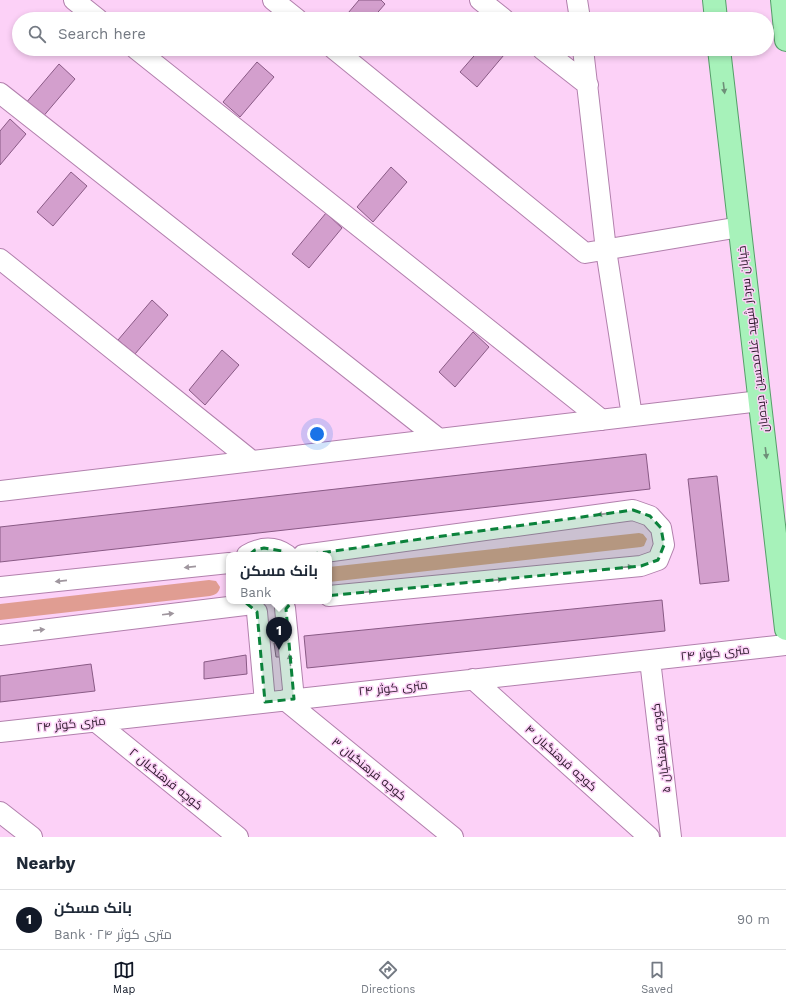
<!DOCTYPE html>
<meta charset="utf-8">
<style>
body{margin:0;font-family:"Work Sans",Cairo,sans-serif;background:#f2f2f3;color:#1f2937}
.you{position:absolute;left:317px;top:434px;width:14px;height:14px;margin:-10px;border:3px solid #fff;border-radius:50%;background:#1a73e8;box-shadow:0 0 0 6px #1a73e833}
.badge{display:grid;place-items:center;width:26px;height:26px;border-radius:50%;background:#111827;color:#fff;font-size:13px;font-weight:700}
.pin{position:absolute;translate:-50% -33px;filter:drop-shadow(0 1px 2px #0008)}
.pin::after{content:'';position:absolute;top:21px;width:14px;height:12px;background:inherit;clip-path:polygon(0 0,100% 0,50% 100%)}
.popup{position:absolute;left:226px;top:552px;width:106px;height:52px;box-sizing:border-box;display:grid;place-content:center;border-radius:8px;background:#fff;filter:drop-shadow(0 1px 3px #0005);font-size:13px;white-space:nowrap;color:#747a83}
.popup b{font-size:15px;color:#1f2937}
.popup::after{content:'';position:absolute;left:50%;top:100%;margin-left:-8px;border:8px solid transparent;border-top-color:#fff}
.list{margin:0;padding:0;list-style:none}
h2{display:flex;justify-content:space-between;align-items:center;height:52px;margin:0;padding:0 16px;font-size:17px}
h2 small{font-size:13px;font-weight:400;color:#747a83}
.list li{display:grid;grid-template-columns:26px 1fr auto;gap:12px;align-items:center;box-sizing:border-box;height:60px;padding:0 16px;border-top:1px solid #e0e1e3}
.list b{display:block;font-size:15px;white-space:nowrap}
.list p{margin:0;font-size:13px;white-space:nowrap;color:#747a83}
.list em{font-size:13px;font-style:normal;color:#747a83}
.icon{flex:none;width:22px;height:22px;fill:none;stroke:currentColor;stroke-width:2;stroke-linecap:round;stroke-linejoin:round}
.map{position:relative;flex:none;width:786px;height:837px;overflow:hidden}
.search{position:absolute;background:#fff;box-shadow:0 2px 6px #0003;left:12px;right:12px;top:12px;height:44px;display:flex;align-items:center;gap:10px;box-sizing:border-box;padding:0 14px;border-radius:22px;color:#747a83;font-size:15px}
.sheet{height:112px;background:#fff}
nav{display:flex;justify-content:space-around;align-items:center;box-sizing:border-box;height:56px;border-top:1px solid #e0e1e3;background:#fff;font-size:11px;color:#747a83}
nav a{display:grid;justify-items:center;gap:2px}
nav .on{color:#111827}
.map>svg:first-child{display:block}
</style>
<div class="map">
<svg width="786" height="837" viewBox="0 0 786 837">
<rect width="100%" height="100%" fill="#fcd1f7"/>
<path fill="#e09d92" d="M639 533 643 534 647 539 644 546 641 547 329 582V567Z
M209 580 216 581 220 587C219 593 215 595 210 596L0 620V604Z"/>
<path fill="#d39fcd" stroke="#895a85" d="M359 0H381L385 4 372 19H343Z
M480 49H509L477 87 460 72Z
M257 62 274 77 240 117 223 102Z
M59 64 75 79 41 119 25 104Z
M10 119 26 134 0 165V131Z
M391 167 407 182 373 222 357 207Z
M71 172 87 186 53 226 37 212Z
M326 213 342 228 309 268 292 254Z
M152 300 168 315 135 354 118 340Z
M473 332 489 347 455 387 439 372Z
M222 350 239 365 205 405 189 390Z
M646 454 650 489 0 562V527Z
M717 476 729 581 700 584 688 479Z
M662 600 665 631 307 668 304 636Z
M283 642 285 657H276L274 643Z
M246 655 247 674 204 679V662Z
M91 664 95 691 0 702V676Z"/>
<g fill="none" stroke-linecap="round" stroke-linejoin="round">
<defs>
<path id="minor" d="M74 0 98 19
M273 0 297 19
M480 0 504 19
M577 0 580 19
M136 49 602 420
M334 49 585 253 740 227
M542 49 588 85
M583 49 606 250 632 416
M0 93 439 439
M0 259 252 461
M0 491 760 401
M247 555C261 547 274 546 287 555
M303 555 633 510 650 516 661 528 664 545 658 560 641 566 329 596
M0 587 229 563
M285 608 294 699
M257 612 265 702
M0 635 245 605
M650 660 671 837
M473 679 649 837
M285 700 453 837
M95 721 238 837
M0 732 786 645
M0 812 32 837"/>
<path id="major" d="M714 0 716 19
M782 0 786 40
M719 49 786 629"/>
</defs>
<use href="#minor" stroke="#b280ad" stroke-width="22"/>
<use href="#major" stroke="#559f69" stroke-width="24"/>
<use href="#minor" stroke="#fff" stroke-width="20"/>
<use href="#major" stroke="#a7f2ba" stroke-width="22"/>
</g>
<defs><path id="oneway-solid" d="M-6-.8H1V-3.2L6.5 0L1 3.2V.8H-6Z"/></defs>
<g fill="#6e8f78">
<use href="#oneway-solid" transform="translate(724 88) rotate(83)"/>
<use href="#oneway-solid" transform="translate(766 453) rotate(83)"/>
</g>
<g fill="#9f969e">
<use href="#oneway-solid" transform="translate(603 514) rotate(172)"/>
<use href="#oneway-solid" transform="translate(190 567) rotate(174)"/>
<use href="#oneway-solid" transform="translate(627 567) rotate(-5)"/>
<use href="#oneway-solid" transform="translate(497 580) rotate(-5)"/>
<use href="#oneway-solid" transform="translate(61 581) rotate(174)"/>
<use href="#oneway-solid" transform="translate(368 592) rotate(-5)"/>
<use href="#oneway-solid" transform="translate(168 614) rotate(-7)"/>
<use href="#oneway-solid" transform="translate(39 630) rotate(-7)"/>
<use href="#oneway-solid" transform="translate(290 660) rotate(-95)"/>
</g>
<path fill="#0b823b" fill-opacity="0.2" stroke="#0b823b" stroke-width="3" stroke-dasharray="8 5" stroke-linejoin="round" d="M633 510 650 516 661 528 664 545 658 560 641 566 294 599 286 609 294 699 265 702 257 612 239 597 235 580 241 562 255 550 264 548 282 551 290 557Z"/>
<g text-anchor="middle" stroke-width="3" stroke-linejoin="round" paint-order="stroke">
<g font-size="12" fill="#291628" stroke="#fcd1f7">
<text transform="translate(753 339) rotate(-97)" y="4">خیابان سردار شهید غلامحسین دیده‌بان</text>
<text transform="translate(715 653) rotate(-6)" y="4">۲۴ متری کوثر</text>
<text transform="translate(393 688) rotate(-6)" y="4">۲۴ متری کوثر</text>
<text transform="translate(71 724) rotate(-6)" y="4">۲۴ متری کوثر</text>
<text transform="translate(661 748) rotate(-97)" y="4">کوچه فرهنگیان ۵</text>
<text transform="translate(561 758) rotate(42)" y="4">کوچه فرهنگیان ۴</text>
<text transform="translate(369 769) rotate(39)" y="4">کوچه فرهنگیان ۳</text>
<text transform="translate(166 779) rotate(39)" y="4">کوچه فرهنگیان ۲</text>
</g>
</g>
</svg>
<div class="you"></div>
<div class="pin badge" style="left:279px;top:650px">1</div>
<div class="popup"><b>بانک مسکن</b>Bank</div>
<div class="search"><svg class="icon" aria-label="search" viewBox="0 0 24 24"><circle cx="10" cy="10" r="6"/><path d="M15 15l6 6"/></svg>Search here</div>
</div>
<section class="sheet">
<h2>Nearby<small></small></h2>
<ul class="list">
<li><span class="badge">1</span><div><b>بانک مسکن</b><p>Bank · ۲۴ متری کوثر</p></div><em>90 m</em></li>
</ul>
</section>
<nav>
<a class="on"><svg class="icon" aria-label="map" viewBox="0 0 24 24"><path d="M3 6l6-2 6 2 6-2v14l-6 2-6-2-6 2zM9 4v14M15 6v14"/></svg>Map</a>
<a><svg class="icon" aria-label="directions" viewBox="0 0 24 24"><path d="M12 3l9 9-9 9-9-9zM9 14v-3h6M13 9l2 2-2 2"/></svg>Directions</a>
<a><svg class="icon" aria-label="saved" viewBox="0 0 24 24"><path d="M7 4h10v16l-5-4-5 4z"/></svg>Saved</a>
</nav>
